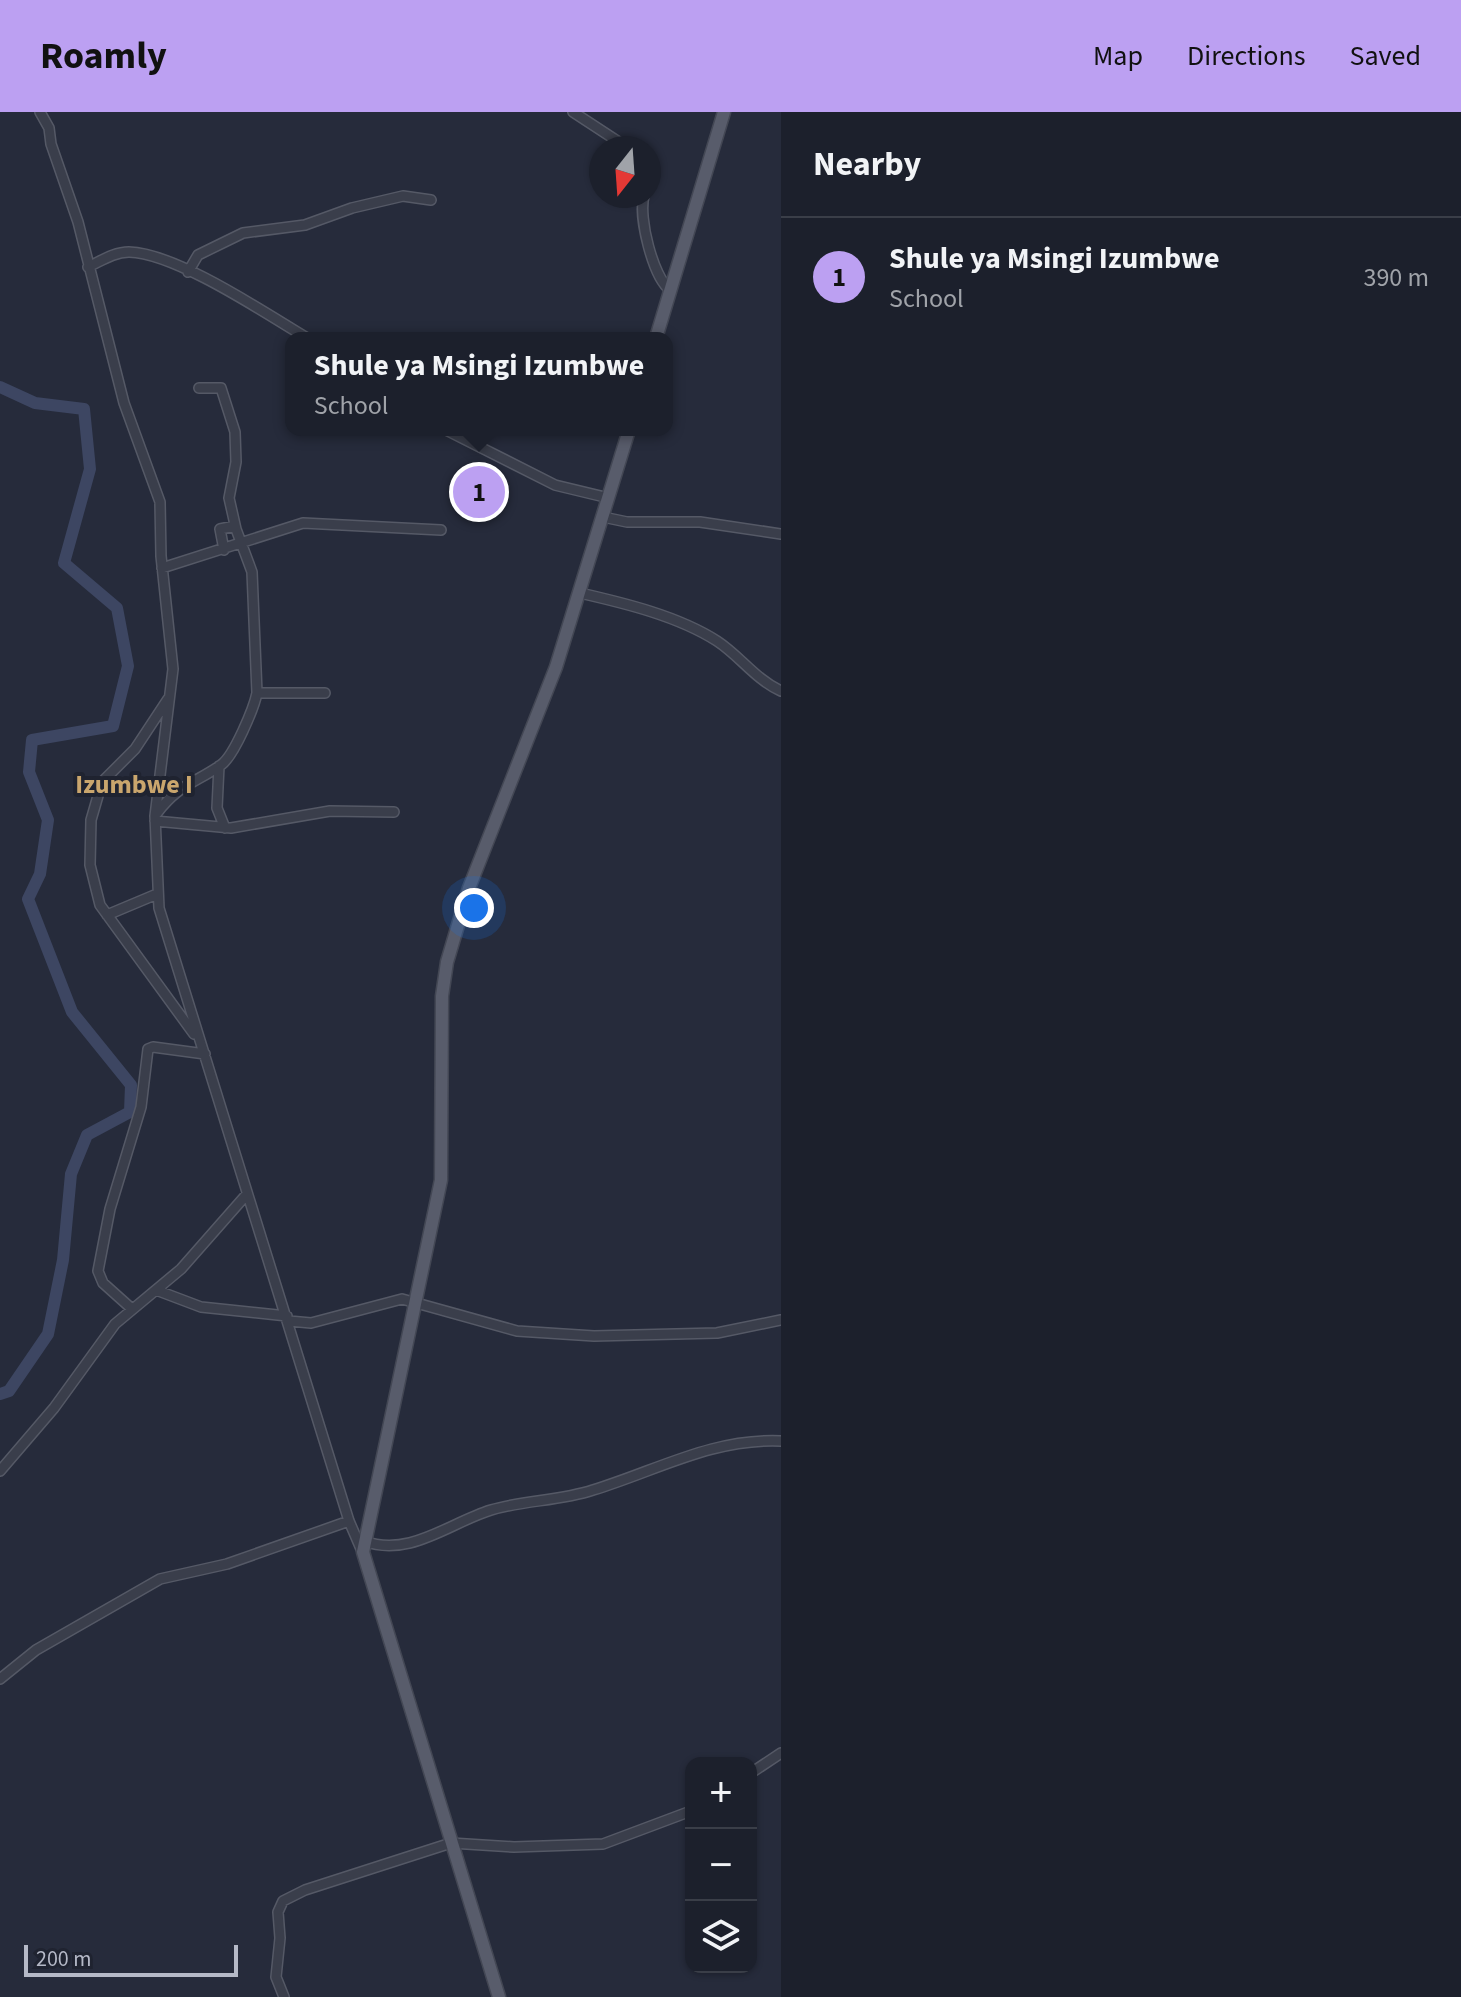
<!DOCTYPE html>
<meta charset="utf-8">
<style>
body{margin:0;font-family:"Source Sans 3",sans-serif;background:#252834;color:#f1f3f6}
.controls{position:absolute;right:24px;bottom:24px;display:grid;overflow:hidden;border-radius:16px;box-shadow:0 2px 6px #0004}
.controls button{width:72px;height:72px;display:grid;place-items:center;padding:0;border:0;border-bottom:2px solid #3a3e48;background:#1c202c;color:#f1f3f6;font:40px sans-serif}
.compass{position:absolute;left:589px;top:24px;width:72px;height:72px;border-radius:50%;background:#1c202c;box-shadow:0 2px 6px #0004;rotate:197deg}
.scale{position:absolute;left:24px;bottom:20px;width:214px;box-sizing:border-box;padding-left:8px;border:4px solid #b5b9c7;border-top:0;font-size:22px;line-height:28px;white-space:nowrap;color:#b5b9c7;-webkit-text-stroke:6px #1f2330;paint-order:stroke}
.you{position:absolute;left:474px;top:796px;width:28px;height:28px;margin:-20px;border:6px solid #fff;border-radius:50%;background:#1a73e8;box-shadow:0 0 0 12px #1a73e833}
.badge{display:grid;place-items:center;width:52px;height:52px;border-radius:50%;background:#bca0f2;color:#111;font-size:26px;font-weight:700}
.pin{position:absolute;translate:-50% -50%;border:4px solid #fff;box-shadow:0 2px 8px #0006}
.popup{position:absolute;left:285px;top:220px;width:388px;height:104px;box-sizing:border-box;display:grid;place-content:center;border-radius:16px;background:#1c202c;filter:drop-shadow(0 2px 6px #0005);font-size:26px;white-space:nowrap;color:#a0a3a9}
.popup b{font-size:30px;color:#f1f3f6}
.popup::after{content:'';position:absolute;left:50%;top:100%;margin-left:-16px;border:16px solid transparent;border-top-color:#1c202c}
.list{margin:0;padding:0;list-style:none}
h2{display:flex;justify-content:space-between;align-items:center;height:104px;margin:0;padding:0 32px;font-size:34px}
h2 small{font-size:26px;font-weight:400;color:#a0a3a9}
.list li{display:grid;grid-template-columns:52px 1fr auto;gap:24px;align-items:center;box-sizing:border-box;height:120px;padding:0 32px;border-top:2px solid #3a3e48}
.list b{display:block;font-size:30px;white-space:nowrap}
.list p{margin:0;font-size:26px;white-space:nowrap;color:#a0a3a9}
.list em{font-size:26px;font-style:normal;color:#a0a3a9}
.icon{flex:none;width:44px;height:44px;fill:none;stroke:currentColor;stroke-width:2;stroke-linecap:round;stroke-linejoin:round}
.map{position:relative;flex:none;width:781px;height:1885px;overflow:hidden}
header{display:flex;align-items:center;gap:48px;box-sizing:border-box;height:112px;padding:0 40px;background:#bca0f2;color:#111}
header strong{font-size:38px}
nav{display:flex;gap:44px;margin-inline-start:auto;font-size:28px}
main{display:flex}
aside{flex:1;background:#1c202c}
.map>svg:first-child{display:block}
</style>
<header>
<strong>Roamly</strong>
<nav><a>Map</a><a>Directions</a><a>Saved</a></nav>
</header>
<main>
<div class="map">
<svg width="781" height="1885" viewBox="0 0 781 1885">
<rect width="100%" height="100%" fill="#262b3b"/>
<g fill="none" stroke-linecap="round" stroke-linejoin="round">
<path stroke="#3d4662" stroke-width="12" d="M0 275 35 291 84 297 90 357 64 451 117 496 128 554 113 614 32 628 29 660 48 708 40 762 28 787 72 900 131 973 130 1000 87 1023 71 1062 63 1148 48 1222 9 1279 0 1282"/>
<defs>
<path id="minor" d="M40 0 49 16 51 32 78 110 124 291 160 390 161 444 173 557 155 704 159 796 349 1409 362 1439
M573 0 628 36
M649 50V66
M644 84C638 105 653 165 670 178
M88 155C101 149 114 140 129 140 176 141 265 201 307 226
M188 160 198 143 243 121 305 113 352 96 403 84 431 88
M446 318 555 373 609 386
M603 405 627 410H700L781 422
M224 438 220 417 235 414
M162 456 303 411 441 418
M580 481C624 491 678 504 717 529 740 544 755 567 781 579
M257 581H325
M168 587 135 637 102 670 91 708 90 753 100 793 194 922
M219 654 217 696 225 716
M157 701C178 673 195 671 221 653 234 644 254 596 257 581L252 460 236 417 229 386 236 350 235 320 221 276H199
M155 709 231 716 330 699 394 700
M107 803 157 782
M156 1178 201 1195 287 1204
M132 1197 103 1171 98 1159 110 1097 141 995 148 937 153 935 205 942
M289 1209 311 1211 402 1187 517 1219 594 1224 717 1221 781 1208
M0 1359 54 1296 115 1212 181 1157 247 1082
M364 1429C409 1446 449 1411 491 1398 524 1388 560 1389 593 1378 656 1359 712 1326 781 1329
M0 1567 36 1538 160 1467 227 1452 349 1409
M751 1661 781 1641
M284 1885 276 1865 280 1826 278 1800 283 1789 305 1778 451 1731 514 1735 603 1732 691 1699"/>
<path id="major" d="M656 226 724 0
M499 1885 363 1440 441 1068 442 884 447 850 469 776 556 555 629 318"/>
</defs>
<use href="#minor" stroke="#555966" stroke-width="12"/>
<use href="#major" stroke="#434754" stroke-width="15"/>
<use href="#minor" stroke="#3a3e4b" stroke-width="9"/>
<use href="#major" stroke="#585c6b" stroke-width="12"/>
</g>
<g text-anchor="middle" stroke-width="8" stroke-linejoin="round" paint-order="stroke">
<g font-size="26" font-weight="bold" fill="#caa66d" stroke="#1f2330">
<text x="134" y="681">Izumbwe I</text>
</g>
</g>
</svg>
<div class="controls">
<button>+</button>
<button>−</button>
<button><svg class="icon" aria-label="layers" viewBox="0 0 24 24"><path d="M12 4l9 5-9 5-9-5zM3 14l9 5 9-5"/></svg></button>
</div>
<svg class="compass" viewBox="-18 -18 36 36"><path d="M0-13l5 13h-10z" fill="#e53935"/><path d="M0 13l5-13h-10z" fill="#a0a3a9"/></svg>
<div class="scale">200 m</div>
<div class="you"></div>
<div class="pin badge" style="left:479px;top:380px">1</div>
<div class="popup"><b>Shule ya Msingi Izumbwe</b>School</div>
</div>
<aside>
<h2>Nearby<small></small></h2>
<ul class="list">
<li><span class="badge">1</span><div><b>Shule ya Msingi Izumbwe</b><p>School</p></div><em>390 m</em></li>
</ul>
</aside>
</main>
